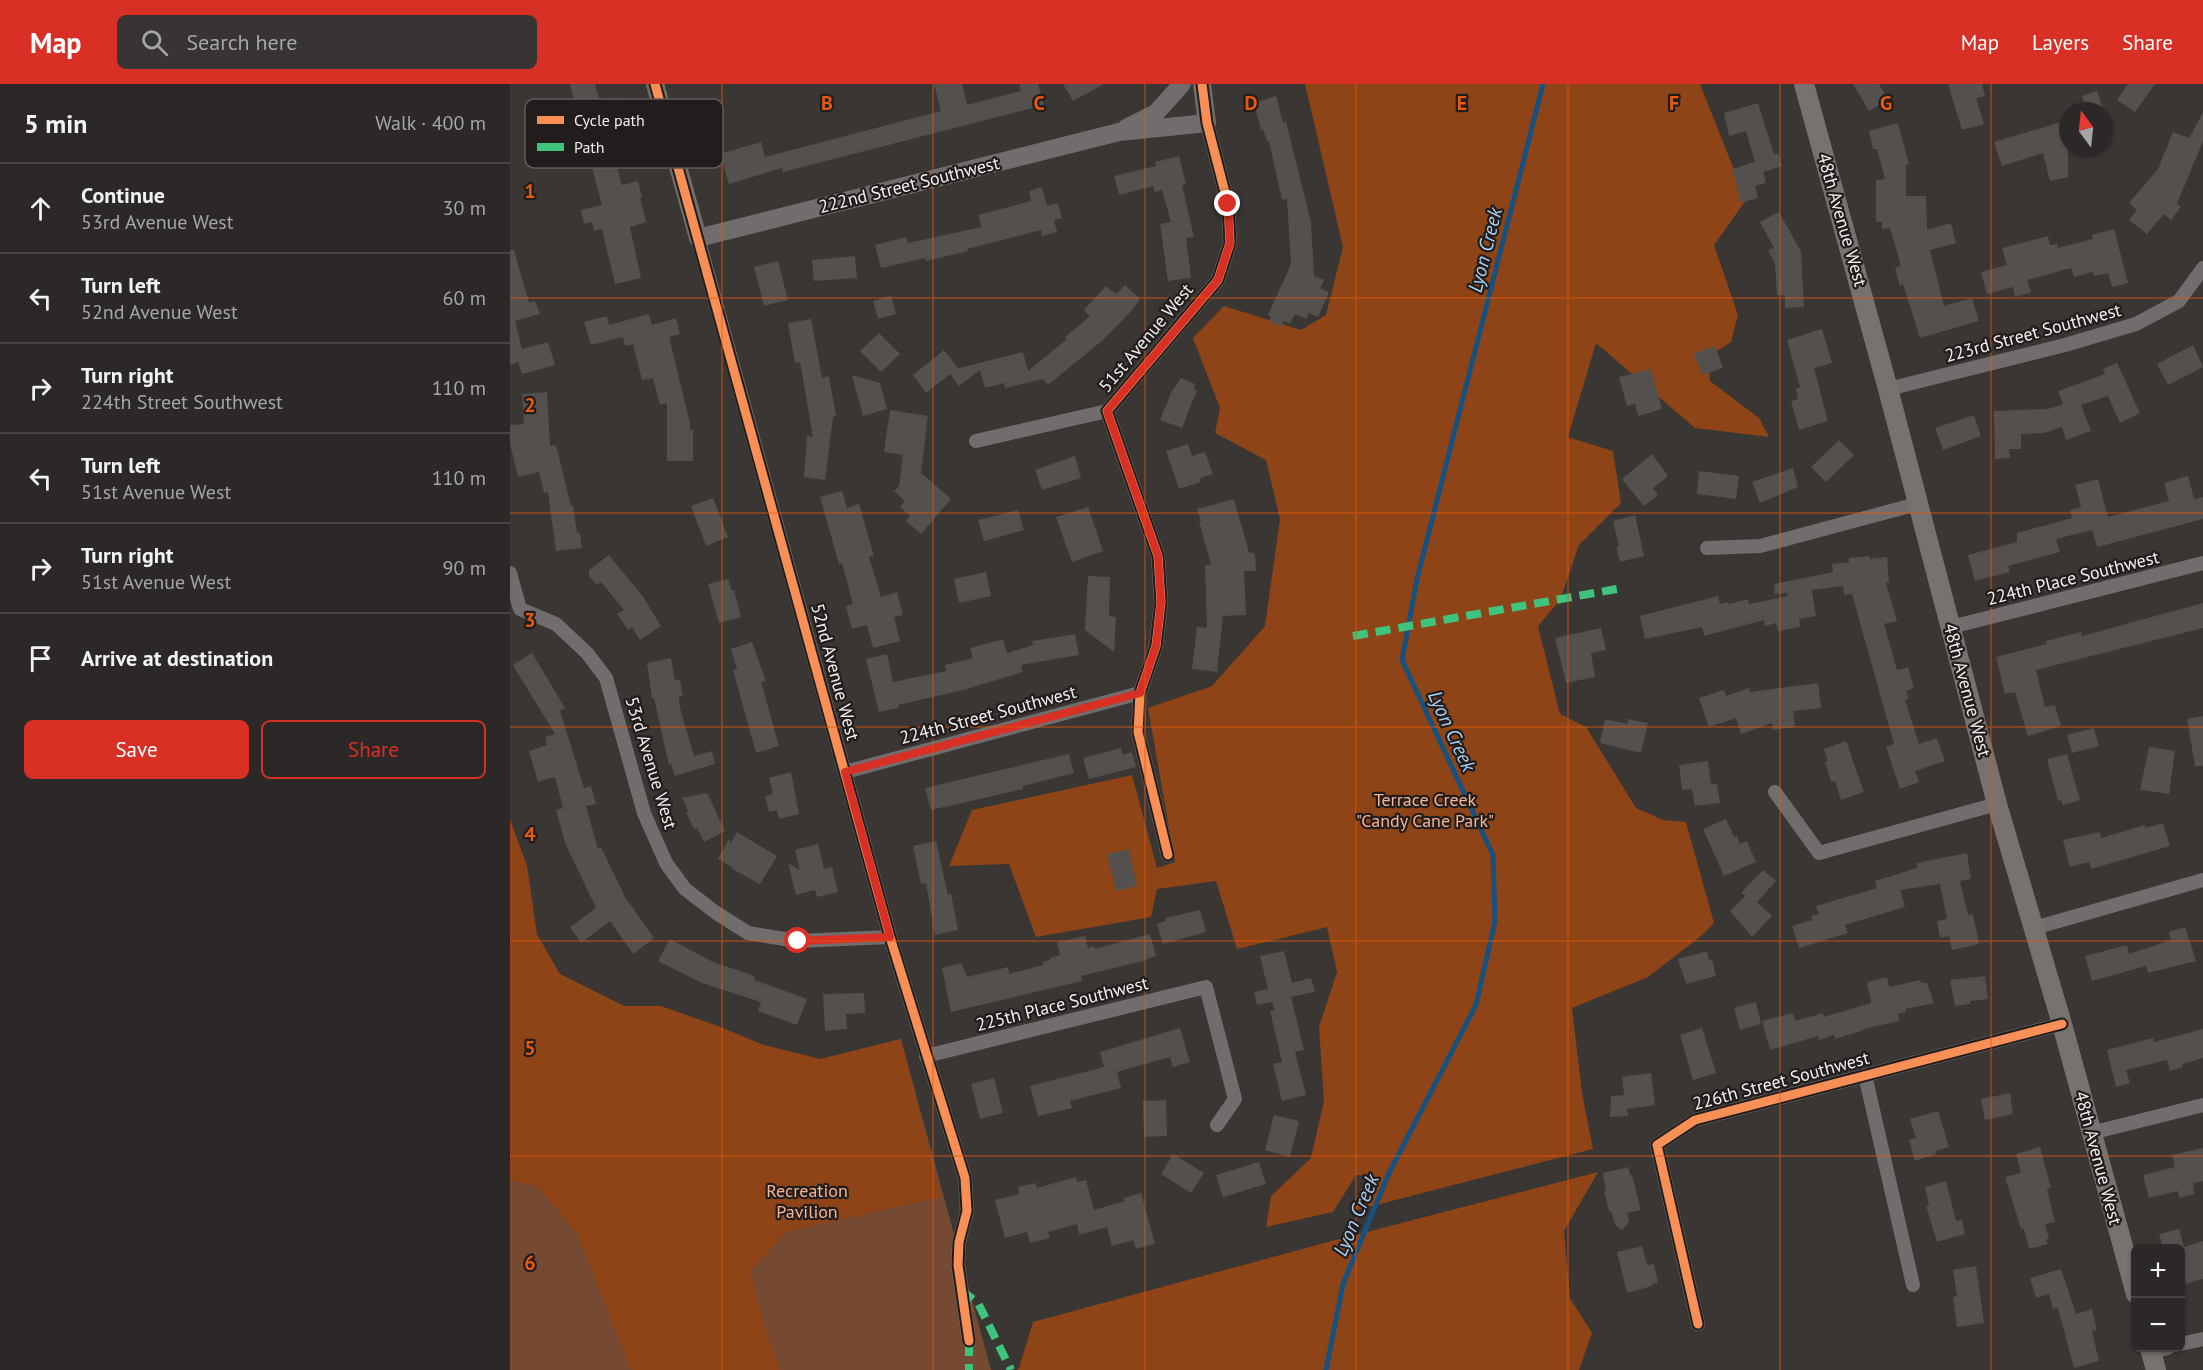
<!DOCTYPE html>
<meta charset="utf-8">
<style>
body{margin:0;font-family:"PT Sans",sans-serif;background:#373433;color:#f1f3f6}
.controls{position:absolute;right:18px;bottom:18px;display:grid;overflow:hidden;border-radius:9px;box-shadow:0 2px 4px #0004}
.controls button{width:54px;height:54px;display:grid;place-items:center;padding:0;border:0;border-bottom:2px solid #474444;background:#2b2827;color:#f1f3f6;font:30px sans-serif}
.compass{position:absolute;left:1549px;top:18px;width:54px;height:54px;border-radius:50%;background:#2b2827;box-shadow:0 2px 4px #0004;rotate:345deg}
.stop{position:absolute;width:18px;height:18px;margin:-14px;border:4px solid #d93025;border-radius:50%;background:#fff}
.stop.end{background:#d93025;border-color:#fff;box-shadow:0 2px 6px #0008}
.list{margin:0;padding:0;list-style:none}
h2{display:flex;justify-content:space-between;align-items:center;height:78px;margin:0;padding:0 24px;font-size:26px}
h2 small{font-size:20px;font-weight:400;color:#a6a6a7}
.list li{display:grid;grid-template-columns:39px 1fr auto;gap:18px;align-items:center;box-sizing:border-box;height:90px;padding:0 24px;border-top:2px solid #474444}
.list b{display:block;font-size:22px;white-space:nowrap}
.list p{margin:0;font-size:20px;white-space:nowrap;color:#a6a6a7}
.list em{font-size:20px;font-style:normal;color:#a6a6a7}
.actions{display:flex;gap:12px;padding:18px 24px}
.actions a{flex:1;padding:14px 0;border:2px solid #d93025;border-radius:9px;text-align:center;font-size:21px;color:#d93025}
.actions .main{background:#d93025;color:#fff}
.icon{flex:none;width:33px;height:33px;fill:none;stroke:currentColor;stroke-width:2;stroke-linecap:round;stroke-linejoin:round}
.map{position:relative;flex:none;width:1693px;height:1286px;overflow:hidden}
header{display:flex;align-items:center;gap:36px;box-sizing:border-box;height:84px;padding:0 30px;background:#d93025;color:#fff}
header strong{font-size:28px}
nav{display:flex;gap:33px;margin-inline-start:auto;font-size:21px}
.search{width:420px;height:54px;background:#373433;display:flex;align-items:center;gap:15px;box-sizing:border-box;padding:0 21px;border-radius:9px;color:#a6a6a7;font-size:22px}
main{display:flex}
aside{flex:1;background:#2b2827}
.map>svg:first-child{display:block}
</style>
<header>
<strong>Map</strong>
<div class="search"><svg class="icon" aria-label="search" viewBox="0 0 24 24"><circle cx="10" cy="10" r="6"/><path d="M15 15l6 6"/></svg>Search here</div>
<nav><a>Map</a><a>Layers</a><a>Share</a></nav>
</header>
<main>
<aside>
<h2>5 min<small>Walk · 400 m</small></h2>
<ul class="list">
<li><svg class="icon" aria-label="ahead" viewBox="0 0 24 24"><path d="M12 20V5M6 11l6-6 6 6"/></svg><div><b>Continue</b><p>53rd Avenue West</p></div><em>30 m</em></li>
<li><svg class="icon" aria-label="left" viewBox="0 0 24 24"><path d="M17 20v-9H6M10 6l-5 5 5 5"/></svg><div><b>Turn left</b><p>52nd Avenue West</p></div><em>60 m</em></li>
<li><svg class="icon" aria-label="right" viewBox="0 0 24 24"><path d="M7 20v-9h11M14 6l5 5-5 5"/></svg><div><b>Turn right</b><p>224th Street Southwest</p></div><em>110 m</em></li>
<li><svg class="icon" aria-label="left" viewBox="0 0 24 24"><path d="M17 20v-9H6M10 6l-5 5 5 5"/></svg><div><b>Turn left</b><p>51st Avenue West</p></div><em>110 m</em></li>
<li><svg class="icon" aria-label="right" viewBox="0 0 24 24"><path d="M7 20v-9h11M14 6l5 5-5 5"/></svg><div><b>Turn right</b><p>51st Avenue West</p></div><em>90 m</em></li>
<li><svg class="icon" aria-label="arrive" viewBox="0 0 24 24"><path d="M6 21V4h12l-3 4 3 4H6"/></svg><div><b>Arrive at destination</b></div></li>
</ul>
<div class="actions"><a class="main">Save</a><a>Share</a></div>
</aside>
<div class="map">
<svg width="1693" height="1286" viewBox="0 0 1693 1286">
<rect width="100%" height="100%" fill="#393634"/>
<path fill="#764932" d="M391 955 481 1286H0V1053Z"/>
<path fill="#8e4416" d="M795 0H1190L1236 116 1204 161 1228 231 1221 258 1199 272 1200 297 1249 334 1259 353 1185 344 1086 259 1058 353 1103 367 1111 419 1069 461 1050 516 1028 542 1050 630 1076 643 1126 724 1153 736 1176 738 1204 839 1191 852 1138 893 1062 924 1072 1009 1083 1065 843 1127 860 1092 846 1091 823 1128 756 1143 761 1112 801 1074 814 1017 809 943 827 888 817 843 727 865 706 797 647 805 641 833 526 853 499 780 439 782 462 726 622 691 647 784 665 778 638 624 702 602 755 542 770 435 756 376 705 349 710 324 683 254 714 222 791 246 816 231 833 163Z
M0 735 17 782 27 850 50 890 114 922H151L208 942 254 961 311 975 391 955 431 1113 276 1148 240 1188 254 1242 270 1286H121L67 1149 28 1103 0 1096Z
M1088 1088 1054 1147 1060 1214 1082 1249 1069 1286H507L509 1284 523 1238 818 1158Z"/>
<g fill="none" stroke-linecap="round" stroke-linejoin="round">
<path stroke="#17517f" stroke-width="5" d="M816 1286 833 1200 879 1089 966 921 985 837 983 771 892 576 907 495 1033 0"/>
</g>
<path fill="#53504e" d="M60 0H85L90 18 107 14 112 33 94 37 112 101 128 97 132 113 130 114 136 138 120 143 131 194 105 200 92 145 84 147 82 138 74 140 71 126 92 121Z
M424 0H452L457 21 511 7 509 0H528L534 21 273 88 272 84 219 100 210 70 251 58 255 73 431 27Z
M553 0H594L563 17Z
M1343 0H1369L1378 16 1359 27Z
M1438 0H1472L1475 12 1466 14 1474 40 1452 46Z
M1618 0H1645L1625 28 1607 16Z
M1587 7 1594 27H1577L1572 12Z
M766 12 773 39 776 38 801 138 804 192 814 196 810 204 819 208 808 233 799 229 796 235 785 230 780 240 774 237 772 243 759 237 761 233 758 231 781 180 777 115 772 116 759 57H757L753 45 751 46 744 19Z
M1248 19 1264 70 1268 69 1272 82 1253 88 1256 99 1245 102 1248 114 1231 119 1222 85 1245 78 1236 47 1219 52 1214 29Z
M1693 28V57L1667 120 1671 123 1661 136 1654 130 1637 150 1619 136 1627 126 1619 119 1648 85 1663 48 1679 54Z
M1558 36V93L1540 97 1533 69 1492 82 1484 58Z
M1388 39 1399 80 1396 81V112H1416L1417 146 1441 139 1446 159 1420 166 1434 222 1462 214 1469 237 1410 254 1393 200 1390 202 1385 184 1391 182 1380 144 1372 145V138H1366V96L1375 95 1367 65H1363L1359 47Z
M669 72 676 100 672 101 684 153 676 154 681 194 658 197 650 140 661 138 652 106 645 108 643 102 609 111 604 92 646 82 645 78Z
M532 103 537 122 548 119 552 134 544 136 547 148 532 152 531 146 457 165 458 167 416 177 415 174 371 184 365 161 396 153 398 159 472 143 468 131 521 117 519 107Z
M1269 128 1291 168 1294 223 1275 224V211H1267L1265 180 1258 166 1264 164 1250 138Z
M1604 145 1618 199 1602 203 1598 189 1584 192 1583 188 1564 193 1561 184 1517 196 1521 208 1505 213 1503 203 1477 210 1471 188 1497 181 1492 164 1538 152 1540 161 1547 160 1548 164 1583 155 1582 151Z
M0 166H4L19 219 25 217 30 230 5 237 12 265 38 258 45 281 12 290 8 278 0 281Z
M345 172 347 194 304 197 302 176Z
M268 177 278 216 254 222 244 183Z
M615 201 630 215 623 225 593 256 538 301 533 295 495 304 494 299 475 304 470 286 449 302 440 290 416 309 403 291 434 266 448 284 446 285 513 268 518 287 557 255 555 253 580 232 574 226 596 202 606 210Z
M381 212 386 230 368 235 363 217Z
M139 230 142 241 166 234 170 250 159 253 180 339V346L183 345V377H157V319L150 321 143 294 132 296 123 260 115 262 113 253 81 261 74 238 97 232 99 241Z
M301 235 312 294 319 292 326 332 323 333 315 396 294 393 297 352 303 353 290 278 285 279 278 239Z
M1312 245 1322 279 1304 284 1318 337 1289 346 1281 317 1288 315 1286 305 1290 303 1277 256Z
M369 249 390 270 371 288 350 267Z
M1683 261 1693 283 1658 301 1647 280Z
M1205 262 1213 284 1192 291 1184 269Z
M1607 279 1630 329 1610 339 1598 312 1571 321 1581 347 1556 356 1552 343 1534 349 1511 350V365H1499L1500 374 1485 375 1484 327 1538 325 1553 320 1548 307 1595 290 1593 285Z
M1141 285 1152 325 1128 332 1125 320 1117 322 1109 293Z
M342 291 370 299 377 325 353 332Z
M671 294 685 300 684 305 687 306 672 344 650 336 661 309Z
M37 308 40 362 46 361 61 422 63 421 67 449H70L72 464 46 467 38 408 34 409 29 388 8 393 0 360V341L14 340 12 310Z
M380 326 418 332 411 389 441 415 411 450 396 437 400 432 390 423 395 417 384 407 389 402 393 371 374 368Z
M1464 331 1471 352 1433 366 1425 344Z
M1329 356 1344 371 1316 398 1301 383Z
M678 360 682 372 695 368 703 390 690 394 691 398 669 405 656 367Z
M1142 370 1158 392 1143 404 1148 411 1134 422 1112 395Z
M565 372 571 394 532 406 525 386Z
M1283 384 1288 403 1250 419 1242 398Z
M1189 387 1229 392 1226 415 1187 410Z
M1678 392 1684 415 1693 413V435L1587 463 1582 446 1546 455 1550 468 1498 482 1500 488 1465 497 1458 471 1507 458V449L1562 434 1560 426 1571 423 1565 401 1588 395 1598 433 1659 417 1654 399Z
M332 407 337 424 349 420 364 472 359 473 371 513 387 508 393 531 384 533 390 557 363 564 357 541 342 545 336 522 343 520 332 479 329 480 310 413Z
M203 414 218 453 196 462 181 422Z
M724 415 739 468 745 470 746 487H734L736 531 713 532 707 588 682 585 687 543 697 544 695 481H701L689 437H691L687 425Z
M578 423 593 467 562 478 546 433Z
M508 426 514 446 474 457 468 436Z
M1125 431 1134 472 1110 478 1106 463 1109 462 1103 437Z
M99 471 134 514 151 542 130 556 122 543 118 546 107 530 114 526 91 498 87 501 79 492V486Z
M1360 472V475L1377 473 1379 498 1376 499 1387 537 1374 540 1387 586 1398 583 1404 604 1396 607 1399 615 1395 616 1409 660 1427 654 1435 677 1405 687 1409 698 1390 705 1376 663 1384 660 1342 510 1334 511 1333 502 1302 506 1306 532 1289 535 1290 543 1268 547 1266 539 1255 542 1254 536 1194 552 1192 543 1135 555 1130 532 1208 512 1210 520 1218 518 1219 520 1238 515 1239 520 1278 512 1277 509 1265 510 1264 500 1323 488 1322 480 1339 478V474Z
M476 488 481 512 449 519 444 495Z
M578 492 600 493 599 532 606 533 604 568 575 546Z
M218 495 222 507 224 506 231 533 209 539 198 500Z
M1693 519V544L1526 586 1535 623 1545 621 1551 642 1518 652 1505 608 1495 610 1486 573 1537 560 1536 557 1571 548 1572 552Z
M1091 544 1096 566 1081 569 1085 593 1056 599 1045 554Z
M565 550 569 571 511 581 513 588 453 606 388 621 389 624 369 628 356 575 377 570 383 598 436 587 435 581 463 574 460 564 493 555 497 569 523 561 522 557Z
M242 558 256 597 251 598 269 662 246 669 223 586 227 585 221 565Z
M22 569 55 624 50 627 74 704 81 702 86 720 76 722 88 765 91 763 115 813 144 854 123 870 100 837 71 859 60 843 86 824 55 759 46 726 53 724 45 693 28 698 19 667 37 661 35 653 45 650 3 581Z
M161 574 165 596H170L173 612 169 613 170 624 184 672 202 667 205 680 165 692 161 680 159 681 144 614H142L137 579Z
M1308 599 1311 624 1283 627 1285 643 1263 646 1262 639 1231 650 1226 634 1199 643 1189 614 1214 606 1216 612 1239 604 1240 608Z
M1693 632V682H1685L1677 635Z
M1095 635 1117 640 1118 635 1138 639 1131 669 1090 659Z
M1584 644 1589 662 1562 669 1557 651Z
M1336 657 1354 708 1331 716 1325 697 1321 698 1315 678 1318 677 1314 665Z
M1639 663 1665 667 1659 710 1630 706Z
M611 664 613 671 622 668 626 683 579 695 573 674Z
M559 670 564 689 513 702V705L421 726 415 704Z
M1557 670 1570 716 1553 721 1551 716 1548 717 1537 675Z
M1198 677 1201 700H1207L1210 719 1185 722 1182 705 1172 706 1169 681Z
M281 688 289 730 269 735 267 726 259 728 255 712 263 710 259 694Z
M197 709 215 747 194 758 187 744 184 745 176 728 178 727 172 714Z
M1216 735 1224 753 1227 752 1230 760 1237 757 1246 778 1214 792 1193 745Z
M1653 739 1660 762 1581 785 1579 778 1560 783 1553 756 1590 748 1591 754 1635 741V744Z
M227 748 267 772 250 800 222 785 223 784 208 775 219 755 221 759Z
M426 757 438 811 441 810 448 846 425 851 416 799 411 800 403 762Z
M308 760 314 785 322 783 328 808 307 813 305 806 286 811 278 779 290 786 285 766Z
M619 765 627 802 606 807 597 770Z
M1457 769 1461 795 1450 797 1458 831 1463 830 1469 860 1442 866 1439 852 1430 854 1427 837 1437 835 1430 800 1390 806 1395 823 1335 841 1338 849 1289 864 1282 842 1302 836 1301 832 1309 830 1306 822 1367 804 1365 797 1407 784V779Z
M1253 786 1266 797 1247 818 1262 832 1242 853 1220 827 1235 812 1231 809Z
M690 826 696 848 653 860 647 840 656 837V834Z
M1675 843 1686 877 1638 889 1636 882 1582 897 1575 872 1617 861 1619 870 1661 856 1659 848Z
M640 850 646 872 637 875V876L571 892 572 897 441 928 432 884 451 879 457 893 498 883 499 890 533 881V878L540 876V874L550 871 547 858 575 852 578 864 584 862 585 865Z
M160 855 203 878 245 892 244 896 297 915 287 941 248 927 251 918 192 899 148 877Z
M774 867 782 899 801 894 805 908 781 913 794 966 785 968 796 1011 772 1017 763 980 772 978 760 927 764 926 762 918 747 921 744 908 758 905 750 872Z
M1197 867 1199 876 1202 875 1206 892 1176 900 1168 875Z
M1475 892 1478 915 1460 917V920L1445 922 1440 896Z
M1377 893 1379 903 1410 896 1411 899H1417L1424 919 1395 925 1396 928 1388 930 1389 937 1353 945 1354 946 1325 955 1324 951 1309 956 1308 952 1260 966 1252 937 1283 929 1285 937 1313 929 1314 933 1361 919 1357 898Z
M354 909 355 929 336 930 337 945 315 947 313 910Z
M1246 918 1251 940 1230 946 1224 924Z
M670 944 680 978 663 983 660 973 607 988 611 1004 560 1017 562 1024 528 1032 520 1002 594 983 590 968Z
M1192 944 1206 989 1183 996 1170 951Z
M1693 945V974L1672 980 1673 983 1660 987 1657 976 1616 986 1620 999 1606 1003 1597 966 1643 954 1644 958Z
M1141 989 1145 1021 1117 1025 1118 1032 1100 1033 1101 1012 1114 1011 1112 993Z
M484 994 493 1029 470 1035 461 1000Z
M1500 1009 1503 1030 1475 1036 1471 1015Z
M656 1016 657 1052 634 1053 633 1017Z
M1428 1027 1439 1063 1425 1067 1426 1070 1405 1077 1399 1056 1406 1054 1400 1035Z
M764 1031 789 1037 780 1073 755 1066Z
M1530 1063 1541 1104 1537 1105 1545 1138 1535 1140 1539 1155 1536 1156 1538 1160 1519 1165 1514 1145H1511L1495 1093 1511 1089 1506 1070Z
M1693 1064V1097L1683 1099 1684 1110 1669 1114 1668 1107 1639 1114 1633 1091 1665 1083 1662 1071Z
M663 1070 694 1089 681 1109 651 1090Z
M749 1078 756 1100 713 1113 706 1091Z
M1118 1083 1120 1091H1122L1131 1126 1117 1129 1119 1138 1112 1146 1105 1141 1101 1127H1099L1094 1107H1096L1093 1089Z
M566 1093 567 1098 576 1096 584 1126 615 1117 614 1114 631 1109 645 1160 626 1165 623 1156 602 1162 597 1143 569 1151 567 1140 538 1148 540 1154 520 1159 517 1148 495 1154 485 1116 509 1110 508 1103 525 1099 527 1104Z
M1436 1097 1446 1137 1452 1136 1455 1150 1427 1158 1416 1122 1419 1121 1415 1103Z
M1669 1145 1674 1163 1693 1157V1195L1671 1201V1164H1653L1649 1150Z
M1132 1162 1137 1181 1144 1180 1148 1199 1142 1200V1202L1117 1209 1107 1168Z
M1466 1182 1474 1239 1447 1243 1443 1213 1447 1212 1443 1186Z
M1551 1185 1566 1230 1582 1225 1587 1246 1582 1247 1589 1277 1564 1284 1548 1224 1543 1225 1539 1210 1526 1214 1520 1194Z"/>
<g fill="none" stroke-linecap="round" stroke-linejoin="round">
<path stroke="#706d6c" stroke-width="14" d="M188 154 380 853 455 1094 457 1127 449 1158 448 1181 459 1257
M1378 305 1555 261 1626 240 1669 217 1693 184
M466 357 597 327
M1197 464 1250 462 1407 420
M0 489 10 525 46 540 77 569 96 594 134 729 156 779 175 805 205 828 238 849 287 857 380 853
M1441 543 1693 479
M335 688 630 609
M1265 708 1309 769 1487 720
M658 771 628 648 630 609 646 562 651 518 648 472 597 327 708 196 720 159 718 120 697 39
M1524 844 1693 796
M416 972 696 903 725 1015 707 1041
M1355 991 1403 1201
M1581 1049 1693 1021
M1188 1240 1147 1061 1185 1036 1552 940
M1670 1260 1693 1255
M1641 1268 1658 1264"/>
<path stroke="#706d6c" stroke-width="18" d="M145 0 188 154 609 48 697 39 692 0
M616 44 646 29 672 0"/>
<path stroke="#76726f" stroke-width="20" d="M1294 0 1378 305 1487 720 1552 940 1626 1210
M1640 1264 1646 1286"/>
<path stroke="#40c37c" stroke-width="8" stroke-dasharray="15 8" stroke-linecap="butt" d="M843 552 1107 505
M451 1206 468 1219 501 1286
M459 1257V1286"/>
<defs>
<path id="cycleway" d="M145 0 380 853 455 1094 457 1127 449 1158 448 1181 459 1257
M658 771 628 648 630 609 646 562 651 518 648 472 597 327 708 196 720 159 718 120 697 39 692 0
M1188 1240 1147 1061 1185 1036 1552 940"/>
</defs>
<use href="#cycleway" stroke="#201d1c" stroke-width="13"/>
<use href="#cycleway" stroke="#f78f57" stroke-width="9"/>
</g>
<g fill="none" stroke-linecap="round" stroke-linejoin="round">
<path stroke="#d93025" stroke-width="8" d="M288 857 380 853 335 688 630 609 646 562 651 518 648 472 597 327 708 196 720 159 718 120"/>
</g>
<path fill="none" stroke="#e8590c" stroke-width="1.5" stroke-opacity="0.55" d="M212 0V1286M423 0V1286M635 0V1286M846 0V1286M1058 0V1286M1270 0V1286M1481 0V1286M0 214H1693M0 429H1693M0 643H1693M0 857H1693M0 1072H1693"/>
<g text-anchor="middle" stroke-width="4.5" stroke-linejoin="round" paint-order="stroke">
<g font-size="18" fill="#f3efed" stroke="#201d1c">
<text transform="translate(399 101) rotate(-14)" y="6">222nd Street Southwest</text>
<text transform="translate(1332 136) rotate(74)" y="6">48th Avenue West</text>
<text transform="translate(1523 249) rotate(-15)" y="6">223rd Street Southwest</text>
<text transform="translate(636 254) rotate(-50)" y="6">51st Avenue West</text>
<text transform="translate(1563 494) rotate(-14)" y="6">224th Place Southwest</text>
<text transform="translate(325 588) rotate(75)" y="6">52nd Avenue West</text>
<text transform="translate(1457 606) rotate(75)" y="6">48th Avenue West</text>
<text transform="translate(478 631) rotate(-15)" y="6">224th Street Southwest</text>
<text transform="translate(141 679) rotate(73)" y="6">53rd Avenue West</text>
<text transform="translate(552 920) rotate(-14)" y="6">225th Place Southwest</text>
<text transform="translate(1271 997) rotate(-15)" y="6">226th Street Southwest</text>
<text transform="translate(1588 1074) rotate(75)" y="6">48th Avenue West</text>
</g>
<g font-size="18" fill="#fab491" stroke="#201d1c">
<text x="915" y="722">Terrace Creek<tspan x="915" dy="21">"Candy Cane Park"</tspan></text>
<text x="297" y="1113">Recreation<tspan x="297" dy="21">Pavilion</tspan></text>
</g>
<g font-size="20" font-style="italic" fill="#abd0f3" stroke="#201d1c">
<text transform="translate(975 166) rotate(-76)" y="7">Lyon Creek</text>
<text transform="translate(942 647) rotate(65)" y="7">Lyon Creek</text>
<text transform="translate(846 1131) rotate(-67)" y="7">Lyon Creek</text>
</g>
</g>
<rect x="15" y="15" width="198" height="69" rx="9" fill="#201d1c" stroke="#5f5c5b" stroke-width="1.5"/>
<rect x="27" y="32" width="27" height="8" fill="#f78f57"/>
<rect x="27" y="59" width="27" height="8" fill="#40c37c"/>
<g font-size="16" fill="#f3efed">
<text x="64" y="42">Cycle path</text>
<text x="64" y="69">Path</text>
</g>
<g font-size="20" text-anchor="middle" font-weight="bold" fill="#e8590c" stroke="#201d1c" stroke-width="4.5" stroke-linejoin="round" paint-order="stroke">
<text x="317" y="26">B</text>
<text x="529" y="26">C</text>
<text x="741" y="26">D</text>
<text x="952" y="26">E</text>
<text x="1164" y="26">F</text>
<text x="1376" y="26">G</text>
<text x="20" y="114">1</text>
<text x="20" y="328">2</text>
<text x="20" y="543">3</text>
<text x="20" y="757">4</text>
<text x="20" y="971">5</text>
<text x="20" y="1186">6</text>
</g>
</svg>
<div class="controls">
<button>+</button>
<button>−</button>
</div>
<svg class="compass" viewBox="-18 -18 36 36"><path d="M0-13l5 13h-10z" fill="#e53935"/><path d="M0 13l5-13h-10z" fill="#a6a6a7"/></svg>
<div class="stop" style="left:288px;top:857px"></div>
<div class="stop end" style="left:718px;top:120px"></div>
</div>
</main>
